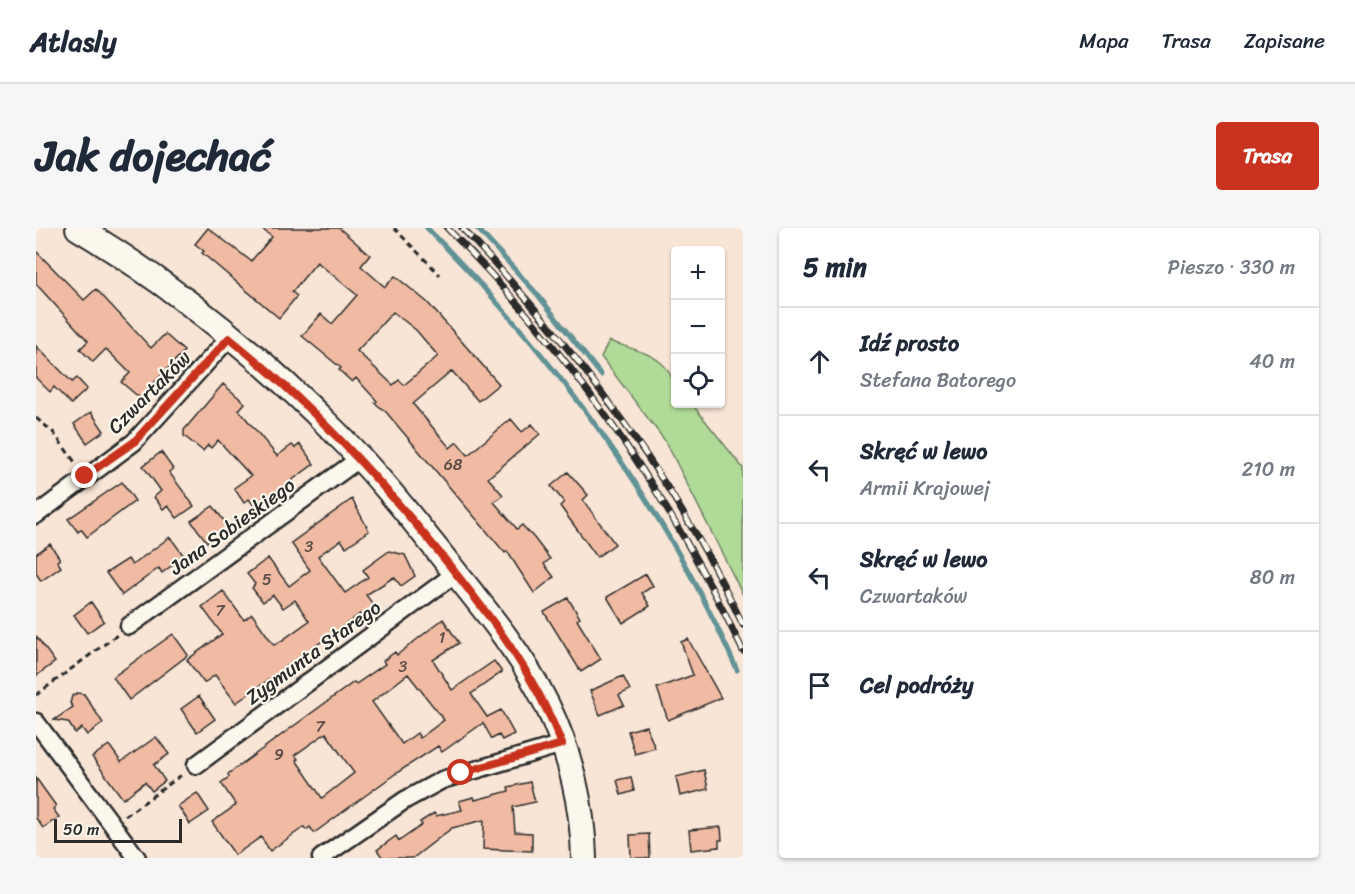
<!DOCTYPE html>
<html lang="pl">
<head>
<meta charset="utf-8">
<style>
	body { margin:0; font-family:Sriracha,sans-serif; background:#f6f6f7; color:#1f2937 }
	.controls { position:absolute; right:18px; top:18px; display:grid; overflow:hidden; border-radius:6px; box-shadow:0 2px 4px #0004 }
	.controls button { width:54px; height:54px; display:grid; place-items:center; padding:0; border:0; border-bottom:2px solid #e0e1e3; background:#fff; color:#1f2937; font:30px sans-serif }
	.scale { position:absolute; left:18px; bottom:15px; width:128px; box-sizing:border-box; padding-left:6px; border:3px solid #2b2b2b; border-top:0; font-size:16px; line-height:21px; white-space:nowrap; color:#2b2b2b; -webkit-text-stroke:4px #fbf7ec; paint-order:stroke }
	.stop { position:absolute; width:18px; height:18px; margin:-14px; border:4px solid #c8321e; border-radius:50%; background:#fff }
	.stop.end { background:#c8321e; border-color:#fff; box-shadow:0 2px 6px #0008 }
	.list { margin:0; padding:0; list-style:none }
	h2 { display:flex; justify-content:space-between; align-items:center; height:78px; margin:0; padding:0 24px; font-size:26px }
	h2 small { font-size:20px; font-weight:400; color:#747a83 }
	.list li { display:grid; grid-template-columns:39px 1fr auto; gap:18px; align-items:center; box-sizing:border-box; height:108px; padding:0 24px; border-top:2px solid #e0e1e3 }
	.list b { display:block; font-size:22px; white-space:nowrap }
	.list p { margin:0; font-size:20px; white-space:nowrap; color:#747a83 }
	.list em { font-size:20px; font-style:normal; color:#747a83 }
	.icon { flex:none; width:33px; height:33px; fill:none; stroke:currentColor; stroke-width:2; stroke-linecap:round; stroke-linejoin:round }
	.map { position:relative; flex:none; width:707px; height:630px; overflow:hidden; border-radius:6px }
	header { display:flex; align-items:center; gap:36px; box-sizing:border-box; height:84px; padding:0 30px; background:#fff; border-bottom:2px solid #e0e1e3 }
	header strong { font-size:28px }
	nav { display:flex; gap:33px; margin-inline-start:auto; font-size:21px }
	.intro { display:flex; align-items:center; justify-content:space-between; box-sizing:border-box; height:144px; padding:0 36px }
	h1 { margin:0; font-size:42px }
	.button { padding:15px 27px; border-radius:6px; background:#c8321e; color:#fff; font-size:21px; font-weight:700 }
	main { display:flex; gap:36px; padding:0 36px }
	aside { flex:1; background:#fff; border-radius:6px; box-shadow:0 2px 4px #0004 }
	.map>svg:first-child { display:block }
	.green { fill:#b0da98; stroke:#6e8262; stroke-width:1.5 }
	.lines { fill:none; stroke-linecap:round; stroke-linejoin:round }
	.stream { stroke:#619296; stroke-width:5 }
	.building { fill:#f0bba2; stroke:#2b2b2b; stroke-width:1.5; fill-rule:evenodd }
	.street-casing { stroke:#2b2b2b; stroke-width:21 }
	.secondary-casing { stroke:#2b2b2b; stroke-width:28 }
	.path { stroke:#2b2b2b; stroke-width:3; stroke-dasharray:6 4.5; stroke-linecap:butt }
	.street { stroke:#fbf7ec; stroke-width:16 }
	.secondary { stroke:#fbf7ec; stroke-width:24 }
	.rail-casing { stroke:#2b2b2b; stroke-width:7 }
	.rail { stroke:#fbf7ec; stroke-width:4.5; stroke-dasharray:14; stroke-linecap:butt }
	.route { stroke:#c8321e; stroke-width:8 }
	.labels { text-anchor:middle; stroke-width:4.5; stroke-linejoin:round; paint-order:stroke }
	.number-label { font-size:16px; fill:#5c4f49 }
	.street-label { font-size:20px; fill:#2b2b2b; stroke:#fbf7ec }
</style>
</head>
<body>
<header>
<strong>Atlasly</strong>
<nav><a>Mapa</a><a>Trasa</a><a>Zapisane</a></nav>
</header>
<div class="intro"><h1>Jak dojechać</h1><a class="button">Trasa</a></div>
<main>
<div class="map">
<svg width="707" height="630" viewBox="0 0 707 630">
	<rect width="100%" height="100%" fill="#f8e5d6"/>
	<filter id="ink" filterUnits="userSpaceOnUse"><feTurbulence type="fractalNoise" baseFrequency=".0167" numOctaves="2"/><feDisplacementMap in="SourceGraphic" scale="12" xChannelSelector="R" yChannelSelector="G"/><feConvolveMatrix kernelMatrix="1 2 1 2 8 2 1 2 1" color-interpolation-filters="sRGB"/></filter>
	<g filter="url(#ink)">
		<path class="green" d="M573,113C611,126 640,128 640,176H656L707,240V367L630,214L565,129Z"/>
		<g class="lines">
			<path class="stream" d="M391,0C519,129 628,275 701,442
				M441,0L501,66L565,147"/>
		</g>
		<path class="building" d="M172,0L215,33L236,9L225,0H303L334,27L325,38L349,59L359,48L391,74L463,156L442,173L416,143L377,176L414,220L421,214L432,227L475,191L486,204L496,196L504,206L452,250L467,267L458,274L481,301L486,297L498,310L514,331L508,336L518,349L498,365L471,323L469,325L350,184L339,175L341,173L320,150L316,154L303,142L305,140L266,108L285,86L296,96L321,67L281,34L256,64L261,68L243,90L166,25L168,23L159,16ZM357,84L380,102L402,128L368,157L363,152L357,157L321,123Z
			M0,23L48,72L60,61L115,120L129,106L148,123L104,170L85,154L94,145L70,121L57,134L44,121L52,113L0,56Z
			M0,118L36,154L41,150L51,161L35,176L18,159L14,164L0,150Z
			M187,156L209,175L203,182L241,228L256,217L259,220L264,216L278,236L219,279L213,271L208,275L198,260L215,248L182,212L175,220L172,217L167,223L148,208V202Z
			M55,184L68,203L51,215L38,196Z
			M125,224L137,241L133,244L158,278L141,290L132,278L127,281L118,269L125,263L107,238Z
			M532,244L552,267L547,272L579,316L561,329L524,278L528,274L515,258Z
			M86,254L99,273L51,309L45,301L42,304L32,291Z
			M316,271L333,303L310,319L305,312L282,328L309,365L332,349L327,342L353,323L369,327L379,348L365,358L358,349L330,367L342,383L329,393L324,386L200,475L179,447L168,455L151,432L186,406L166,379L187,363L208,392L216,386L238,417L245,413L273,393L259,372L247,380L237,367L227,374L216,360L219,356L211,346L232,330L253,358L274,342L255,315Z
			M177,278L192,298L171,314L155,293Z
			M134,309L148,328L126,345L123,340L86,367L70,345L92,331L96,337Z
			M14,316L24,331L21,333L25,339L5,353L0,345V326Z
			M610,346L617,358L606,365L614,378L587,395L571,369Z
			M532,370L544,390L541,392L565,431L545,444L508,384Z
			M55,374L68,393L51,405L38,387Z
			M407,391L423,415L397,432L416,462L458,433L466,444L435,466L451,489L465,482L478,506L466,512L463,507L456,511L447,495L406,524L402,518L359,546L278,605L274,599L270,602L268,599L234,623L225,609L199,627L176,594L200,577L185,555L193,549L192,546L318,454L320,456L349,436L347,433L359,424L361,427ZM372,446L408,492L384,510L381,505L366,516L336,474ZM290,505L318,545L286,570L260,532L262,531L259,527Z
			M137,406L152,427L93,472L77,449Z
			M0,408L19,434L0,448Z
			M652,411L685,470L632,492L621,460L657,447L645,414Z
			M587,448L594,462L583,467L588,477L564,487L554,463Z
			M41,465L48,466L67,495L51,507L46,500L39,505L32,494L18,492L37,479L34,475L36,468Z
			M163,468L179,491L161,504L145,481Z
			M610,498L619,520L599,526L592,503Z
			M120,509L133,526L118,537L129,553L116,563L109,554L87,571L56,529L73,517L85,534Z
			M668,542L672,561L644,568L640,549Z
			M595,549L598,563L585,567L581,552Z
			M0,550L20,578L17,581L23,589L7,600L0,590Z
			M494,554L499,574L477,579L479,604L496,605V623L447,621L448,592L416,600L377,630H347L341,622L360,608L363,613L386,597L384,594L398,585L400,588L426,582L423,573L438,569L439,572L473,563L472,559Z
			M161,565L173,583L154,596L142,578Z
			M685,599L686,612H683V619L655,622L653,602Z
			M613,606L614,630H595L594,607Z"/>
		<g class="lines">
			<g class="street-casing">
				<path id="street" d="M0,287L98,214L193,110
					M93,398L323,231
					M0,494L101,630
					M160,537L420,345
					M285,630L369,572L406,552L526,516"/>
			</g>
			<g class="secondary-casing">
				<path id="secondary" d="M42,0C135,56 221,125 297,202C338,242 374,288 410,333C446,378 485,424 511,477C534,524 547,578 548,630"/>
			</g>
			<path class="path" d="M358,0L404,47
				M0,190L17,204L41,237
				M0,467L81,407
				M89,588L147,546"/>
			<use href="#street" class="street"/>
			<use href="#secondary" class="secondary"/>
			<g class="rail-casing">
				<path id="rail" d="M411,0C534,123 633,266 707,423
					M426,0C538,118 638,249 707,397"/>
			</g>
			<use href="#rail" class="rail"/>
		</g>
	</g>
	<g class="lines" filter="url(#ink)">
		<path class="route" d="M49,248L98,214L193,110C275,176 340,247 406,328C455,389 497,443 526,516L425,545"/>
	</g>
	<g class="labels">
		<g class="number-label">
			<text x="417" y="242">68</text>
			<text x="273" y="324">3</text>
			<text x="231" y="357">5</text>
			<text x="184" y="388">7</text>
			<text x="406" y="415">1</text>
			<text x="367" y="444">3</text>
			<text x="284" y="504">7</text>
			<text x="243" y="532">9</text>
		</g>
		<g class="street-label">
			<text transform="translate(113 164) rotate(-45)" y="7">Czwartaków</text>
			<text transform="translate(196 298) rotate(-36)" y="7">Jana Sobieskiego</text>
			<text transform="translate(277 424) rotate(-36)" y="7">Zygmunta Starego</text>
		</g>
	</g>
</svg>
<div class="controls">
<button>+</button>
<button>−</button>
<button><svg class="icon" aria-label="locate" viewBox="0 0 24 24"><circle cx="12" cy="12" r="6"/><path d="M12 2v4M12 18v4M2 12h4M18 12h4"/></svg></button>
</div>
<div class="scale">50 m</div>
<div class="stop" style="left:425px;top:545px"></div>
<div class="stop end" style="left:49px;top:248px"></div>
</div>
<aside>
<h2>5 min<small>Pieszo · 330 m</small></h2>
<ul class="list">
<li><svg class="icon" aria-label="ahead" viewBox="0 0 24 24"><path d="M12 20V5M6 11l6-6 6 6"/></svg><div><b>Idź prosto</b><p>Stefana Batorego</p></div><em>40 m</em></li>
<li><svg class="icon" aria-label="left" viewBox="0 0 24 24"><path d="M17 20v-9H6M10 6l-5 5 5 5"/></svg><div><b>Skręć w lewo</b><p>Armii Krajowej</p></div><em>210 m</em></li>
<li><svg class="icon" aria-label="left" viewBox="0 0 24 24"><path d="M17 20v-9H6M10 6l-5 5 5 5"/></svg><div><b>Skręć w lewo</b><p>Czwartaków</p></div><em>80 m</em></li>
<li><svg class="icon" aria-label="arrive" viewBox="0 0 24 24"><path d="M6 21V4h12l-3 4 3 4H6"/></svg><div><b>Cel podróży</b></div></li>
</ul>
</aside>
</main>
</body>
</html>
